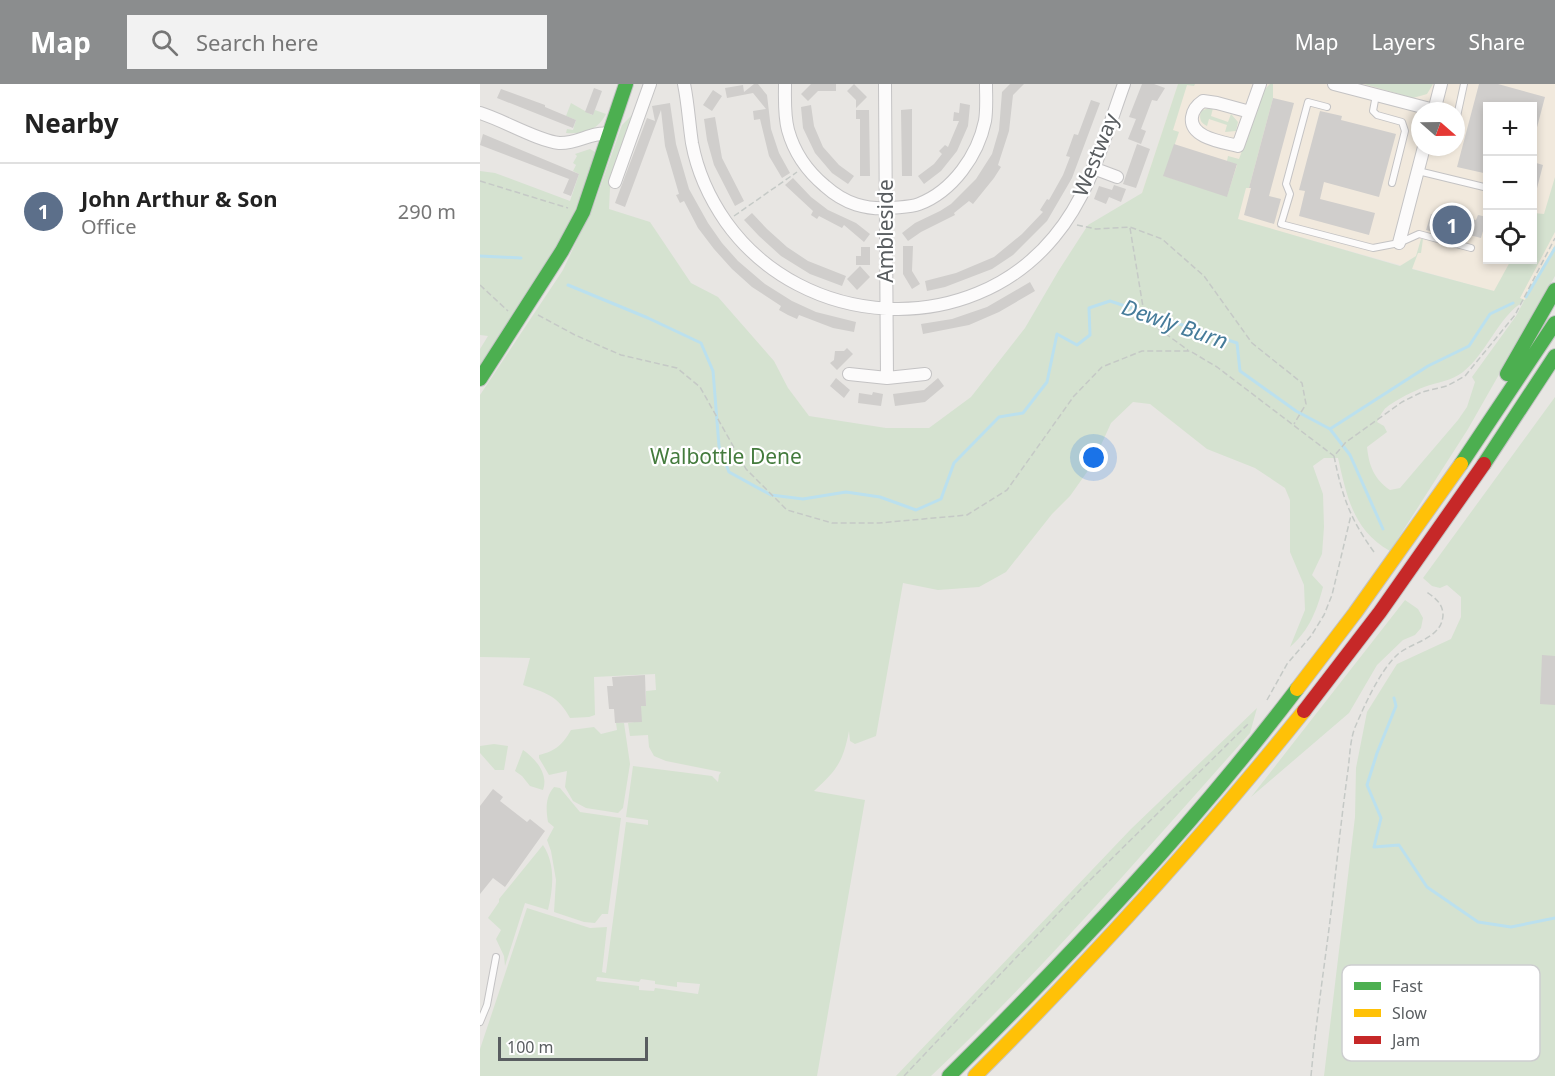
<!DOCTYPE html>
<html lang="en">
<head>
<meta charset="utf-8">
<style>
	body { margin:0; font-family:"Noto Sans",sans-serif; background:#f2f2f2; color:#222 }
	.controls { position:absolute; right:18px; top:18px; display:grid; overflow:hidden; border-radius:0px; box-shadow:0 3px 9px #0003 }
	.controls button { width:54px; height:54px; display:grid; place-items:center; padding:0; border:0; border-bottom:2px solid #e0e0e0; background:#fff; color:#222; font:30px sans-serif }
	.compass { position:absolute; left:931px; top:18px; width:54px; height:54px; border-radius:50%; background:#fff; box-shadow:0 3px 9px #0003; rotate:110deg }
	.scale { position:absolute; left:18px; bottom:15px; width:150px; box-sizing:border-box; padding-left:6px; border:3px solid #595d60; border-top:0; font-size:16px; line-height:21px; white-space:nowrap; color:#595d60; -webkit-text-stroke:4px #fff; paint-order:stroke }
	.you { position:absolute; left:614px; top:374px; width:21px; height:21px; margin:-15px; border:4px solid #fff; border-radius:50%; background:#1a73e8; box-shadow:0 0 0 9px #1a73e833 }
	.badge { display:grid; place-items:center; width:39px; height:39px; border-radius:50%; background:#8b8d8e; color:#fff; font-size:20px; font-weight:700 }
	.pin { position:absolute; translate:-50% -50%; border:3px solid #fff; box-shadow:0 2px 6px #0006 }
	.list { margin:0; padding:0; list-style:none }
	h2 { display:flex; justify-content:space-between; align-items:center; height:78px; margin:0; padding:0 24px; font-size:26px }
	h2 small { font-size:20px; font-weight:400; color:#767676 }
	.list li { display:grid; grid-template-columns:39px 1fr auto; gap:18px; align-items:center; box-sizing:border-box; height:96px; padding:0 24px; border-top:2px solid #e0e0e0 }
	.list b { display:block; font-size:22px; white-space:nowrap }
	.list p { margin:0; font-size:20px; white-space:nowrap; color:#767676 }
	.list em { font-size:20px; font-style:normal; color:#767676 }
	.icon { flex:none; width:33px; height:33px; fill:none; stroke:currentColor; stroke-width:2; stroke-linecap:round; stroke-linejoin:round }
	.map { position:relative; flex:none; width:1075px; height:992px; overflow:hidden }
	header { display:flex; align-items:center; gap:36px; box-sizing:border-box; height:84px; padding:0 30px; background:#8b8d8e; color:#fff }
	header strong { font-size:28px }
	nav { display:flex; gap:33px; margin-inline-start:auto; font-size:21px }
	.search { width:420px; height:54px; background:#f2f2f2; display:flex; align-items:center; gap:15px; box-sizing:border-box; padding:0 21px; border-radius:0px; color:#767676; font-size:22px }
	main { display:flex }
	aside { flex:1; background:#fff }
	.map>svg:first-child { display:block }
	.commercial { fill:#f1e9dd; fill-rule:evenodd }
	.green { fill:#d5e2d0; fill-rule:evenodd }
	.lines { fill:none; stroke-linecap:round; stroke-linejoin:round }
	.stream { stroke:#bbe0ee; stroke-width:3 }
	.building { fill:#d0cecc }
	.lane-casing { stroke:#c4c3c4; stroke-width:8 }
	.street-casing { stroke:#c4c3c4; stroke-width:14 }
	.fast-casing { stroke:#c3c3c4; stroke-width:16 }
	.slow-casing { stroke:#c3c3c4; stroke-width:16 }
	.jam-casing { stroke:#c3c3c4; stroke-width:16 }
	.path { stroke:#c5c9c6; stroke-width:1.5; stroke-dasharray:6 3; stroke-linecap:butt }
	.lane { stroke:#fcfbfb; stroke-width:6 }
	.street { stroke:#fcfbfb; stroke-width:12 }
	.fast { stroke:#4caf50; stroke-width:14 }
	.slow { stroke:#ffc107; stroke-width:14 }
	.jam { stroke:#c62828; stroke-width:14 }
	.labels { text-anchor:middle; stroke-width:4.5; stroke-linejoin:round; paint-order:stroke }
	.street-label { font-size:21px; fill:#595d60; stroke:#fff }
	.park-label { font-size:21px; fill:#447b3d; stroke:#fff }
	.water-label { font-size:22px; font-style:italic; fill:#467c9a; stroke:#fff }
	.key { fill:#fff; stroke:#cdcecf; stroke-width:1.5 }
	.key-label { font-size:16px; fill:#595d60 }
</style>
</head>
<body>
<header>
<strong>Map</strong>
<div class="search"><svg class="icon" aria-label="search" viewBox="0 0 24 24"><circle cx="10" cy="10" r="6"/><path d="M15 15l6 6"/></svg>Search here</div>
<nav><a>Map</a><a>Layers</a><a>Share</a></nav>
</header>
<main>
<aside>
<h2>Nearby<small></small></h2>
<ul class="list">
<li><span class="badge" style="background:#5c6f8a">1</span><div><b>John Arthur &amp; Son</b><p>Office</p></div><em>290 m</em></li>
</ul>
</aside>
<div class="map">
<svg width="1075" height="992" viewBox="0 0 1075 992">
	<rect width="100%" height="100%" fill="#e8e6e3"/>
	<path class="commercial" d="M698,0H1075V161L1045,216L662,109ZM1008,22H1052V176H1008ZM940,27H976V63H940Z"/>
	<path class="green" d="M698,0H715L714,2L707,1L693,46L699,48L684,92L747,112L757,81L747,77L748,72L759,75L785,5L790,0H793V14L769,104H766L758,135L920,182L936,172L941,155H943L941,169H938L932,185L1014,207L1031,176H1052L1053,133L1054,129L1064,130L1075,93V148L1040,214L1045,216L1075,161V192L988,345L910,467C873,446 867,413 858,374H844L833,382L843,410L844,443L842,470L832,491L843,503C837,526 829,547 810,563L825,526L824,501L810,468V416L805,404L775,384L727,365L670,320L653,318L631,339L612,381L590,412L572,430L526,488L499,503L458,506L423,499L396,652L375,660L370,657L369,647C363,678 357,686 334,707L385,716L337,992H0V965L47,824L110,844L127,843L122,888L126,889L146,738L168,741V736L146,733L153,682L232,692L238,698L239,691L241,688L186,677L174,672L169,663L168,651L150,652L148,639L161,637V622H166V607L176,606L175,590L114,593L115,631L109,633L90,634C78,612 67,609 43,601L50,574L0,573V311L83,186L115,118L142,41L157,26L130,104L129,125L170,138L211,199L238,213L294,277L308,304L329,332L406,344H449L491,313L545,244L579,186L608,141L662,109ZM1044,217L1036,232L992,293L995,298L987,323L978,336L920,404L910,406C894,395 889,382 887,363L907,348L904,342L897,338C899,335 901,329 904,326C909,319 936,306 944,303C958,298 971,297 983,288C1008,268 1017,234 1044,217ZM117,893L159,898L161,895L175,897V900L197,903V898L220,900L218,910L175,904L174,907L159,906V902L116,897Z
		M884,0H953L947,10L933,14Z
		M91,19L112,31L115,26L126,30C117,47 104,50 86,49L87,45L93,46L96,36L86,32Z
		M731,23L733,24L731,32L748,38L751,30L758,38L756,47L745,48L747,41L729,35L727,42C720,39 719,34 721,27Z
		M110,65L115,68L102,110L84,152L0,288V265L8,252L0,251V87L15,89L90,117L99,90L93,87L96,81L93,79L97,72L95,70Z
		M1075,313V992H844L875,733L876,684L887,628L917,580L971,555L981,533V513L967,501L960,504L952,502L943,494Z
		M925,516L938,525L943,534L941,544L935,551L923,556L897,581L869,629L771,713Z
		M777,624L770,649C666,766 564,885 451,992H416L651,745Z
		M136,639H144L150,680L143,724L138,729L106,724L93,717L85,703L87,687L69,691L59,674V671C76,667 83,660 91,646L114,643L121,650L137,646Z
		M14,660L28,662L24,686H15L0,669V662Z
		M43,666C55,674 69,690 63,706L50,702L42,692L35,687Z
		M74,703L80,704L100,728L141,734L128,830H122L115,839L104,838L74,828L76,796L71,767L67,756L74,743L68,738C66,726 65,713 74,703Z
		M63,761C76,781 73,804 68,826L45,819L25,882L24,872L16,855L21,846L8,834L19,818V815Z"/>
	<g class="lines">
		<path class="stream" d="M0,172L41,174
			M88,201L168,234L221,259L233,287L239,362L249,388L291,411L323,415L366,408L400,413L436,426L461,415L474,379L519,333L543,329L567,298L577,250L597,261L610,251L609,224L630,217L757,259L760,287L816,327L850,345L870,371L903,445
			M1046,213L1075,164
			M850,345L948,282L989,262L1010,230L1033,219
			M914,614L916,622L897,669L887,701L901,734L894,763L919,761L947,803L998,838L1031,843L1075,834"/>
	</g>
	<path class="building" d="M274,0H278L287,11L291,45L299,69L310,89L302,94L289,72L280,35L274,36L273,27L286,25L273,9L247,14L245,4L263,1L264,8Z
		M331,0H356V7H338L328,17L321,10Z
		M374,0L387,13L376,24V16L367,7Z
		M530,0H544L533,11L529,47L518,81L521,83L514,94L493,120L489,117L474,129L475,131L441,148L428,157L422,149L435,139L460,127L471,120L496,95L512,70L519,46L522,8Z
		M662,0H674L685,4L677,17L672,16L661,45L666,47L661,60L648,55L656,35L649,33Z
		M999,0H1018L1065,13L1055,51H1053V22H1008V90L977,83Z
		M114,4L122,7L113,31L105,28Z
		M21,5L65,21V23L96,36L93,44L17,14Z
		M233,6L242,12L232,27L223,21Z
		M793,14L814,19L789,112L801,115L794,140L764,131L771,104H769Z
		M611,16L620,19L592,94L567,137L533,171L512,185L465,203L447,207L445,197L476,189L514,173L542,150L563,128L560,126L567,115L569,116L583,91L590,73L586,72L589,64L594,50L598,51Z
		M190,19L196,60L209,105L228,139L242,159L258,177L285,200L312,217L336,228L376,238L374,248L353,244L319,231L317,235L308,231L299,226L301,222L272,203L252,185L234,165L218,144L204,117L200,119L196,111L199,110L185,62L181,26L145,123L135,119L167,34L175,37L172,22Z
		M480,19L490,21L488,42L477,67L461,87L444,100L438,92L454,80L462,70L459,67L465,61L468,63L479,37H473L474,28L479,29Z
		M331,21L334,42L343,63L359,81L374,92L368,100L352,89L335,69L323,44L321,23Z
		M432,25V92H422L421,26Z
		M376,26H389L390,92H380V35H376Z
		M840,27L862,32L861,36L916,50L899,113L844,98L840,115L895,129L889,151L819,132L825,107L819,106Z
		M235,33L242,74L264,117L255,122L234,81L227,56L224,35Z
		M3,50L99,90L91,112L83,109L89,95L0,61Z
		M657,60L670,65L656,104L643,100Z
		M694,60L757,80L747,113L683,92Z
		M1053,78L1063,81L1055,112H1053Z
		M313,94L331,113L348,126L376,139L390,150L384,158L364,141L362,144L339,132L337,135L331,131L333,127L305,101Z
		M634,101L646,105L641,118L629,113L626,120L614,115L619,102L632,106Z
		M960,127L996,136L998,131L1007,133L1001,154L982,149L980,155L946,146L951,130L958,132Z
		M272,129L287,145L307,163L328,177L366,192L362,202L330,190L301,172L279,152L264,136Z
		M423,162H433L432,187L440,200L432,205L423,190Z
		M381,163H390V181H376V172H381Z
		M380,182L390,193L377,206L367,195Z
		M550,198L555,207L519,228L489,241L443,250L441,240L472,235L507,223Z
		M367,264L373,270L357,286L350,279L354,276L355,267H364Z
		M356,294L370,306L364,314L350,302Z
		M458,294L464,302L445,318L415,322L413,310L444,306Z
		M393,308L403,310L401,322L378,319L379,309L392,311Z
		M1062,571L1075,572V621L1060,620Z
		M165,591L166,622H161L162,638L135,639L134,625H129L127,602H133L132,593Z
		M13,705L23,713L20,717L47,738L50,735L65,747L25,803L13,794L0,810V722Z"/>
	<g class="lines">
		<g class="lane-casing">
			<path id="lane" d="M896,11L893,27L897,31L922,38L925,47L912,99
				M847,23L828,18L806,100L810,110L801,140L893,164L919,159L939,150L991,164
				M976,37L984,0
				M938,87L1008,104
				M0,938L7,921L16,873"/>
		</g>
		<g class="street-casing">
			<path id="street" d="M204,0C208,19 209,39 212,59C217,86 230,115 246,138C323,246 489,256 574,153C611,109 625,52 644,0
				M305,0C305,15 304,31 308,46C314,68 327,87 345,102C365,120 386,126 412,124C421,123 431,123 439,120C473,107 498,71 505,37C507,25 506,12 506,0
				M405,0L407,294
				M854,0L954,26
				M954,27L961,0
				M770,28L737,19L723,17C717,21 713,26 712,33C709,54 743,58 758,62L780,0
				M0,29C23,36 58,57 79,59C98,60 112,47 129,50
				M613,84L637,93
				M135,98L170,0
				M919,159L944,63
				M369,290L407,294L445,290"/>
		</g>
		<g class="fast-casing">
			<path id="fast" d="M1027,290L1075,206
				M0,295L82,167L103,128L146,0
				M981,380L1075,239
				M1004,380L1075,272
				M469,992C592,870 712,743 817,605"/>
		</g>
		<g class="slow-casing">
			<path id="slow" d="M817,605L875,529L981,380
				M495,992C611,876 721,755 824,627"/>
		</g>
		<g class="jam-casing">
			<path id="jam" d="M824,627L900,528L1004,380"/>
		</g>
		<path class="path" d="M0,97L88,124
			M254,132L317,88
			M597,141L616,145L650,143L682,155L724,192L772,259L822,299L826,320L814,340
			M650,144L665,235L708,266
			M0,201L28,227
			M58,231L95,251L141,271L197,284L220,303L266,385L307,426L352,439H399L487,431L527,406L594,312L622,283L662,267H710L737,283L854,372
			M894,468C870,435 862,412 854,372L866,358L922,318L942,308L967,302L985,292L1035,231L1075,154
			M787,616L807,580L831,552L844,531L852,511L871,431
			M424,992L601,805L769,639
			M831,992C837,926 848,860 855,794C859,758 863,722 868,686C870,671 870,654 876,641C885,620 900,587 917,571C931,558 962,555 963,531C963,519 954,513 945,507"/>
		<use href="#lane" class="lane"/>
		<use href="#street" class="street"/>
		<use href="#fast" class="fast"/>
		<use href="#slow" class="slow"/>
		<use href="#jam" class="jam"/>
	</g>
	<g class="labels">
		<g class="street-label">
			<text transform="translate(616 71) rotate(-68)" y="7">Westway</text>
			<text transform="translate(406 147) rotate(-90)" y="7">Ambleside</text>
		</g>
		<g class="park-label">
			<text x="246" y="380">Walbottle Dene</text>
		</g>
		<g class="water-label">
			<text transform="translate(695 240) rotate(19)" y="8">Dewly Burn</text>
		</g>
	</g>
	<rect x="862" y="881" width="198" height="96" rx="9" class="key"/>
	<rect x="874" y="898" width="27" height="8" fill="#4caf50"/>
	<rect x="874" y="925" width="27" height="8" fill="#ffc107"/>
	<rect x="874" y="952" width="27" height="8" fill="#c62828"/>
	<g class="key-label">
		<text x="912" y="908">Fast</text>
		<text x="912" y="935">Slow</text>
		<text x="912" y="962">Jam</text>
	</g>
</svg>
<div class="controls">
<button>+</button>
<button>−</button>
<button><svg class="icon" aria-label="locate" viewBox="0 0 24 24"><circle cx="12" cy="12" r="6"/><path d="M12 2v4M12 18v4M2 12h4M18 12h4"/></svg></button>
</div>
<svg class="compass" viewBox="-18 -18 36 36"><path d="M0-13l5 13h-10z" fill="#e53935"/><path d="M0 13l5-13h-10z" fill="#767676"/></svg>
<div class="scale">100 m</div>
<div class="you"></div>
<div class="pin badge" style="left:972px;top:141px;background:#5c6f8a">1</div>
</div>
</main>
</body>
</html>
